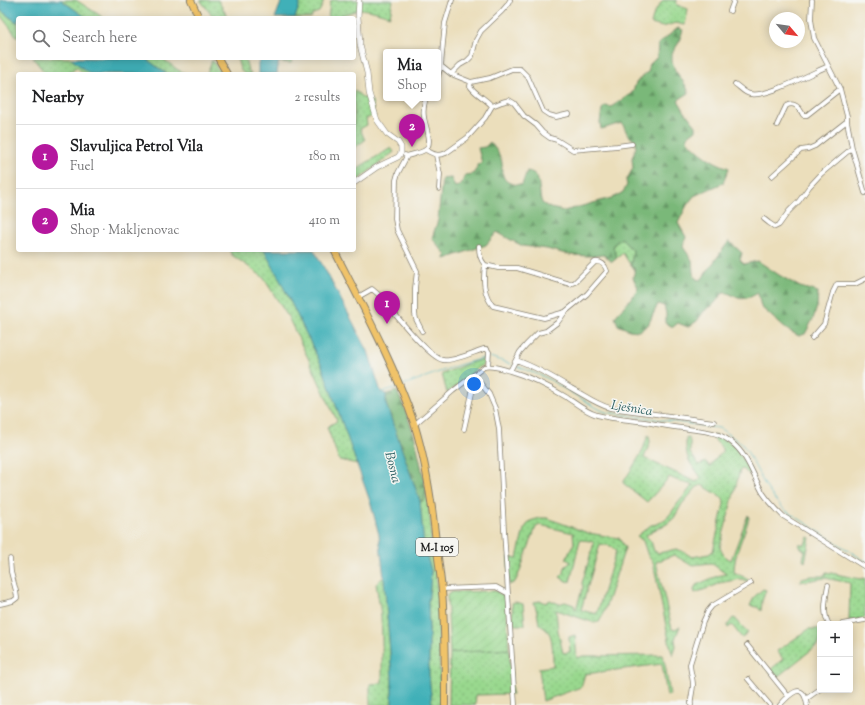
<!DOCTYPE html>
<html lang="en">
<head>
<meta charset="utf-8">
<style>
	body { margin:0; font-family:"Sorts Mill Goudy",serif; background:#f6f6f6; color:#202124 }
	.controls { position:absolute; right:12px; bottom:12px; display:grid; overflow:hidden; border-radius:4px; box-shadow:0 2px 10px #0003 }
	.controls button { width:36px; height:36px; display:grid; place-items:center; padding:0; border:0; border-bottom:1px solid #e0e0e0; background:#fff; color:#202124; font:20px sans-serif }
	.compass { position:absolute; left:769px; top:12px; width:36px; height:36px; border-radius:50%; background:#fff; box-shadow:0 2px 10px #0003; rotate:119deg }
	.you { position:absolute; left:474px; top:384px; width:14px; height:14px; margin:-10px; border:3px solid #fff; border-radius:50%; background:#1a73e8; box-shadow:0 0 0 6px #1a73e833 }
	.badge { display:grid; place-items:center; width:26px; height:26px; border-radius:50%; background:#b5179e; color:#fff; font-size:13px; font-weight:700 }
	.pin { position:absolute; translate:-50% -33px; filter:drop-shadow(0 1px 2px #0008) }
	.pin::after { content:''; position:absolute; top:21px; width:14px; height:12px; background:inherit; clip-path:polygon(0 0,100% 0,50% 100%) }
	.popup { position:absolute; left:383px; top:49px; width:58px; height:52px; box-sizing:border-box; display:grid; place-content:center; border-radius:4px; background:#fff; filter:drop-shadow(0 1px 3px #0005); font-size:13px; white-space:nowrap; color:#757577 }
	.popup b { font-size:15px; color:#202124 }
	.popup::after { content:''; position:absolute; left:50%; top:100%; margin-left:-8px; border:8px solid transparent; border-top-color:#fff }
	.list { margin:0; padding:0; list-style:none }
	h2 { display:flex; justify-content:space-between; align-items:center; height:52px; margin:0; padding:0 16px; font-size:17px }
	h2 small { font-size:13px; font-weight:400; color:#757577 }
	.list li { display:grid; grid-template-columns:26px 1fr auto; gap:12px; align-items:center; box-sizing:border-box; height:64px; padding:0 16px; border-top:1px solid #e0e0e0 }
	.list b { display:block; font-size:15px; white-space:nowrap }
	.list p { margin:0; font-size:13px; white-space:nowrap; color:#757577 }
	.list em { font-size:13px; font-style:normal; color:#757577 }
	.icon { flex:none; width:22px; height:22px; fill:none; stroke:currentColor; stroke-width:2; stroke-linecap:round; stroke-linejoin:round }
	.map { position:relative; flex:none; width:865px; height:705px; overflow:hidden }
	.search { position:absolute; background:#fff; box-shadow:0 2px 10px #0003; left:16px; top:16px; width:340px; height:44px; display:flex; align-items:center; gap:10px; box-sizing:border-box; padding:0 14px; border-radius:4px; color:#757577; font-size:15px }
	.panel { position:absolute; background:#fff; box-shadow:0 2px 10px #0003; left:16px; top:72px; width:340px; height:180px; border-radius:4px }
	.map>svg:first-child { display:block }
	.grass { fill:url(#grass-dots); stroke:#5a7a55; fill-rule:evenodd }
	.forest { fill:url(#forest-firs); stroke:#4b6a4a }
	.garden { fill:url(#garden-furrows); stroke:#5a7a55 }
	.water { fill:#3fb0b8; stroke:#2e666a }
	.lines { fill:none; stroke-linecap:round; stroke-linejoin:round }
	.stream { stroke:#3fb0b8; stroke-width:1 }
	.minor-casing { stroke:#847d6c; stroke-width:5.5 }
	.tertiary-casing { stroke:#847d6c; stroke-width:6 }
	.primary-casing { stroke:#847d6c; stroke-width:8 }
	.minor { stroke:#fff; stroke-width:4 }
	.tertiary { stroke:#fff; stroke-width:5 }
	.primary { stroke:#f0c369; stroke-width:6 }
	.labels { text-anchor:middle; stroke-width:3; stroke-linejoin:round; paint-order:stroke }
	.shield { fill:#f6f6f2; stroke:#5d5d5c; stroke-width:1 }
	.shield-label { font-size:11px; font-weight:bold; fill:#1c1c1c }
	.water-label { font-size:13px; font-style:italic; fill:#2c5f62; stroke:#f6f6f2 }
</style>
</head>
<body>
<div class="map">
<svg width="865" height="705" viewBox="0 0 865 705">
	<defs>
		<pattern id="grass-dots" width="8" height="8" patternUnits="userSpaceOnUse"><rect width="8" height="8" fill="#99d88e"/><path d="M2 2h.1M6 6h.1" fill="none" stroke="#83b97a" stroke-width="1.8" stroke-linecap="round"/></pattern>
		<pattern id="forest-firs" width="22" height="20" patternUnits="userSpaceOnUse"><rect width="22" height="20" fill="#7ab879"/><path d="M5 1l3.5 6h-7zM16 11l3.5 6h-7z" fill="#639562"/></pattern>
		<pattern id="garden-furrows" width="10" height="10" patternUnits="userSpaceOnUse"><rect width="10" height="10" fill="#99d88e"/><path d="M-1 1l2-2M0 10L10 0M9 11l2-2" fill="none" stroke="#83b97a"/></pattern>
	</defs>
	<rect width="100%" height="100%" fill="#f6f6f2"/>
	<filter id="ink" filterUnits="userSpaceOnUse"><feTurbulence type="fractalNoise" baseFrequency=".025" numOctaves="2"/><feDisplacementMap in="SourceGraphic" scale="8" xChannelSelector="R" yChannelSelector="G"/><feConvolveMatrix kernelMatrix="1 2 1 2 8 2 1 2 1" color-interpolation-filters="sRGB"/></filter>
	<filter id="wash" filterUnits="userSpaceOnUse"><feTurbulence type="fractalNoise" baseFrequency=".012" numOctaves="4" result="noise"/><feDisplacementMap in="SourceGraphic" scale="16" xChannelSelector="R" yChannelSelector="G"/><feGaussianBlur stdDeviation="0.9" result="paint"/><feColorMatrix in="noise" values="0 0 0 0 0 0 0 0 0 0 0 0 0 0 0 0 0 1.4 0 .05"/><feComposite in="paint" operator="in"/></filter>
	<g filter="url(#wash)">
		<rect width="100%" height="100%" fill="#ebdebb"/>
		<path class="grass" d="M61,0H76L104,18H87Z
			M200,0H218L228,18H214Z
			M301,0H323V4L319,12L313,14L311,18H295Z
			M332,0H393L390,16L373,11L361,9L342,15V18H328L330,3Z
			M663,0H676L677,5L688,9L685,25L675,23L663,27L651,24L654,13Z
			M0,10L18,23V38L0,15Z
			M33,58H70L90,74H85L76,67L68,74H46Z
			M145,58H162L178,70L187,74H167Z
			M237,58H245L248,70L251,74H244L240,69Z
			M279,58H293L291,63L279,62Z
			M212,60L221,74H207Z
			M354,90L362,97L372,101L374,115L366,119L367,125L360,129L365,140L354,148Z
			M391,148L394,152L354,183V174L361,166Z
			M622,238L627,245L633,250L631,266L623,253L617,258L613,247L615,243Z
			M229,250H264L277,274L322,366L357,464L339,460L327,427L337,421L309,360L288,317L263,277L232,255Z
			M486,359L485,363L483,365L478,368L472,374L447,393L442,374L470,363Z
			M648,435L649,436L650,442L644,458L696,482L701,478C698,472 694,469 691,464C686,456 686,448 686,438H689L690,442V453L699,465L706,462L710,467L714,460L722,453C723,446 719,446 715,440C714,439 714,436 713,435L727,441L735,447L750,470V475L743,469L740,470L720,547C722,554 725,557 731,560L748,515L749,518C744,536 734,553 734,572L750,580L747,581L741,579L719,583L714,586L695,593L694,590L696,585L717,576L726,574L711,563L693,565L689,564L674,555L656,562L672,629L674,630L680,626L675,639L676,646L673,655L671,650L653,562L648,556L643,541L637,536L651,525L657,524L665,520L671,513L678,503L693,485L681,482L669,477L661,487L647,502L623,483L642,452ZM702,485L723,498L724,504L713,551L709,554L692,557L682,551L676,549L659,553L654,551L651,541L646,536L652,531L667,524L674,518L682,504L697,487Z
			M426,488L431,527V548L436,563L441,705H432L429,675V628L428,602L430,587L431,570L424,547L420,501L424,500Z
			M540,518H547L588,533L619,538L625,548L603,615L599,622H592L556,610L558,631L563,653L570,652L569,637L575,635L577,658L583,656L662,655L665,664L670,695L667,696L662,664L585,674L581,687L543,701L539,668L553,666C553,659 553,638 549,633C547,629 542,627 539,624L537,612L534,602L540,601L546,603L550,600L559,604L565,602L574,605L575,609H576L583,587L582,583L594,543L591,541L580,540L570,582L566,581L560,577L564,573L565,567L571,562L566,559L574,543L573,533L540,525L536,527L518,576L515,582L509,585L508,557L517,558L524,529L530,521ZM600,544L611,546L616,551L598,610L596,614L581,610Z
			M808,537L810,538L805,562L803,559L805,551L799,546V544H805Z
			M826,572L860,579L865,578V618L849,621L850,583L825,578L800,582L801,578L812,576H825Z
			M382,578H384L392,676V705H370V684L382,683C382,658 383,633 380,608C379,600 377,592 376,584Z
			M763,589L766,590L762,601L761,611L757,607L750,606L754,597Z
			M515,602L523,604L525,625H513L512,603Z
			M733,618L736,619L738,623L748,633L742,638L732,625L728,628L727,626Z
			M809,629H820V643L776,678L769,671L783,659L777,651Z
			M509,649L512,694L476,695L475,705H449L450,653Z"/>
		<path class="forest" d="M678,28L683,30L678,44L672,53V61L675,70L686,86L689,93L678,100L685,112L696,126V130L687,137V140C701,154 710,161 729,168L723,183L694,196L687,205L678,223L686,237L683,247L692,260L693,273L696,279L701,280L729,241L742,253L740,260L744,264L758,261L779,275L800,287L818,292L817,307L813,319L805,334L799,336L786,329L761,307L758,293C751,297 743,301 736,297C729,294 731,293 723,293L713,305L704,311L697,321L688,327L678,323L673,327L666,323V313L664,306L658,304L648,325L639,331L629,330L618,325L615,317L636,292L638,287L633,278L635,269L631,266L633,250L627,245L622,238L615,243L613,247L617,258L612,262L604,255L590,256L570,255L547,249L523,246L511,240L497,232L486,245L445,259L446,255L432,238L438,220L442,179L451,178L455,187L461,185L465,175L473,174L477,168V165L482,163L478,148L485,147L490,142C495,148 502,157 502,164C503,169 501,166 502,170C503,184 512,184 522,185L527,171C540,173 538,183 540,193C540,196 541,200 542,203L550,208L564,211L615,197L623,192L627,185L626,181L633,168L632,158L636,147V142L628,135L622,123C616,124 607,128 601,129L600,123L602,109L605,106L611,107L632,93L636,83L642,76L649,71L648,66L657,57L658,44Z
			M397,391L404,407L414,434L426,488L424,500L420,501L386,404V394Z"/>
		<path class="garden" d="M496,591L504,596L506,599L509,649L450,653L447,595L452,592Z"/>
		<path class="water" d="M0,0H61L87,18H18V23L0,10Z
			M282,0H301L295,18H275Z
			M70,58H145L167,74H90Z
			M260,58H279L277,74H258V64Z
			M264,250H314L327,273L368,351L381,392L386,394V404L420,501L424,547L431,570L430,587L428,602L429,628V675L432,705H392V676L384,578L379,535L371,504L322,366L277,274Z"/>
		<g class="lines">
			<path class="stream" d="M490,357L511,364
				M514,365L547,378L597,408L605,412L712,427L719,428L725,432L742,444L748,453L766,487L776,501L785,510L865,561
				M403,385L459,365L487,357
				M382,392L398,387"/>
		</g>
	</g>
	<g filter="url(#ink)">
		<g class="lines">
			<g class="minor-casing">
				<path id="minor" d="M812,0L811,19L814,38L840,89L847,116V121L852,148L865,193
					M730,11L734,0
					M441,66L451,74L471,82L470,86C475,94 485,98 492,106
					M451,74L460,65L467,61L472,56L476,40L481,31L502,11L508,4L510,0
					M438,76L441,66L443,43L445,23L452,0
					M471,82L490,78L512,69H520L528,77L543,111L549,115L556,117L569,114
					M735,84C740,87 744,93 750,94C766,98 812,73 828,66
					M777,125L786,106C794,101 800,108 803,115H807L840,89
					M426,150C433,154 438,157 446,153L467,138L485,118L492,106L502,102L509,100L514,103L524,116L536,125L543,133L550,138L557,140L573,150L617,146L632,144
					M405,155L407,156C413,154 420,153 425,150C434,144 425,126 424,117C423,111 424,104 426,98
					M436,155L440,174L439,189
					M407,156L398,173L396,180L395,219L397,230L417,271L415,288V314L416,319L422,331
					M772,176L801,150L808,149L815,146L847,121
					M764,219L769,223L775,227L779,225L789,211L799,201L809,187L821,174L852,148
					M485,265C483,280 483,294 493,306L544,318L565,312
					M358,297L372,289L379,295C390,308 429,358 443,360C453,362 474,352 484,349H487L489,352L488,366
					M812,338L824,324L833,292L837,284H855L865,279
					M516,360C536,367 553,377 571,388C584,395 596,404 610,408L685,418L714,422
					M510,371C531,377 548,386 566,397C575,403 586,412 597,415C613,419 629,420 645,422C658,424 669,427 682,428C699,431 716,430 731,442C748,455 753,476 763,493C769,502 776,509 783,516L865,567
					M474,375L489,394L495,408L499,429L504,530L515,705
					M414,425L453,391L484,367C493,365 502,369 510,371L520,352L526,345L538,333L546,331L558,322L565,312L587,294L607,271C605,265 602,261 595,262L575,282L570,284L517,268H498L485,265C480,259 479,254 479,246
					M464,429L472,393V384L469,379
					M828,585C826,596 822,614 829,624
					M442,589L496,587L507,593
					M0,604L13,601L17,598L16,591L11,572L10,559
					M842,624L865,620
					M747,645L788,696
					M748,679L770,705
					M806,699L820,689
					M691,705C690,698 693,692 693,685C693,678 690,671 690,664L703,622L708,611L712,606L722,600L751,583
					M780,705C790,694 803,680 807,705"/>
			</g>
			<g class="tertiary-casing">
				<path id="tertiary" d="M354,183L377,167L398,157L401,153V147L398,142L387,134L377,120L369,93L367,73L360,45L358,17L359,0"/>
			</g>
			<g class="primary-casing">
				<path id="primary" d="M191,0L199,18
					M218,58L227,74
					M334,250C363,307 393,362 414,423C425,458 431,496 435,533C437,552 440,571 442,590C445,628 445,667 445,705"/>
			</g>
			<use href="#minor" class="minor"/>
			<use href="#tertiary" class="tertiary"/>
			<use href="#primary" class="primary"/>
		</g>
	</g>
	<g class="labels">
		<rect class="shield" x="416" y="538" width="42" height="18" rx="3"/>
		<g class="shield-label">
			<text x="437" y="551">M-I 105</text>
		</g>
		<g class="water-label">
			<text transform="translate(632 407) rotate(9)" y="5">Lješnica</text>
			<text transform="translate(394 467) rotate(76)" y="5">Bosna</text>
		</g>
	</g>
</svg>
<div class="controls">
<button>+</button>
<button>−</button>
</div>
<svg class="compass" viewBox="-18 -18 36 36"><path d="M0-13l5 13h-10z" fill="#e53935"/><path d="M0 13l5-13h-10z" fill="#757577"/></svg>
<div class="you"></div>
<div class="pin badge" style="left:387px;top:324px">1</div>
<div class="pin badge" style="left:412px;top:147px">2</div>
<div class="popup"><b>Mia</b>Shop</div>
<div class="search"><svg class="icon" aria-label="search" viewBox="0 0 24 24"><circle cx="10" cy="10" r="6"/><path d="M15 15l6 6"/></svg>Search here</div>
<section class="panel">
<h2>Nearby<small>2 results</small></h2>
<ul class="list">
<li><span class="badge">1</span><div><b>Slavuljica Petrol Vila</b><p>Fuel</p></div><em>180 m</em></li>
<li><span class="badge">2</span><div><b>Mia</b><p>Shop · Makljenovac</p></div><em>410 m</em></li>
</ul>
</section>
</div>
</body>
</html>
